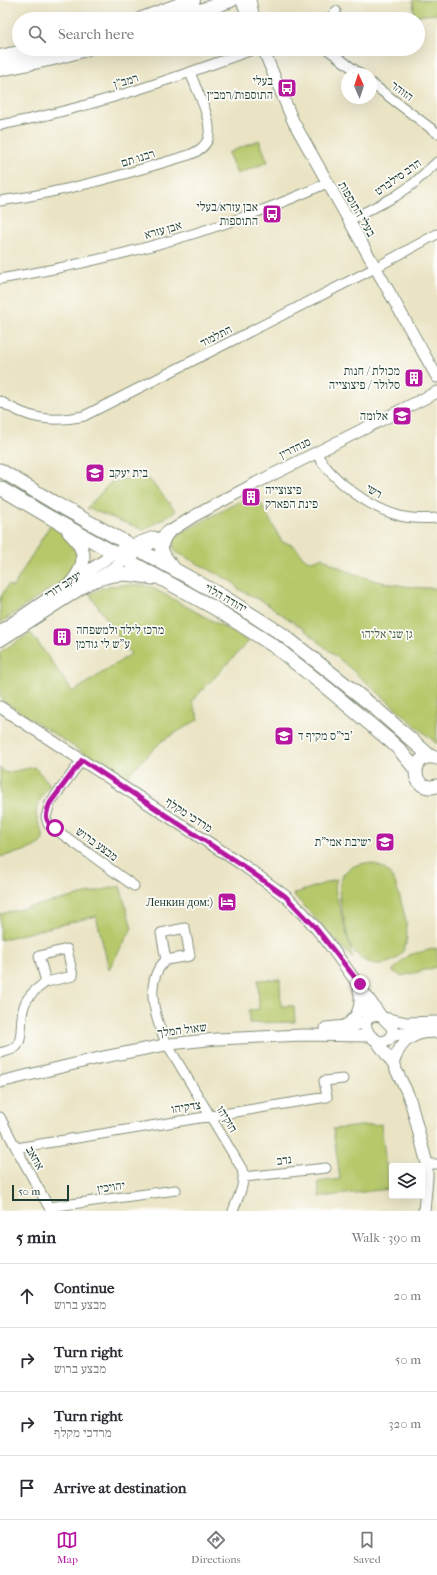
<!DOCTYPE html>
<html lang="en">
<head>
<meta charset="utf-8">
<style>
	body { margin:0; font-family:"IM FELL French Canon","Frank Ruhl Libre",serif; background:#f7f7f7; color:#2b2b33 }
	.controls { position:absolute; right:12px; bottom:12px; display:grid; overflow:hidden; border-radius:4px; box-shadow:0 4px 16px #0002 }
	.controls button { width:36px; height:36px; display:grid; place-items:center; padding:0; border:0; border-bottom:1px solid #e1e1e2; background:#fff; color:#2b2b33; font:20px sans-serif }
	.compass { position:absolute; left:341px; top:68px; width:36px; height:36px; border-radius:50%; background:#fff; box-shadow:0 4px 16px #0002; rotate:357deg }
	.scale { position:absolute; left:12px; bottom:10px; width:57px; box-sizing:border-box; padding-left:4px; border:2px solid #1f3d34; border-top:0; font-size:11px; line-height:14px; white-space:nowrap; color:#1f3d34; -webkit-text-stroke:3px #fdfcf7; paint-order:stroke }
	.stop { position:absolute; width:12px; height:12px; margin:-9px; border:3px solid #b5179e; border-radius:50%; background:#fff }
	.stop.end { background:#b5179e; border-color:#fff; box-shadow:0 1px 4px #0008 }
	.list { margin:0; padding:0; list-style:none }
	h2 { display:flex; justify-content:space-between; align-items:center; height:52px; margin:0; padding:0 16px; font-size:17px }
	h2 small { font-size:13px; font-weight:400; color:#7c7c81 }
	.list li { display:grid; grid-template-columns:26px 1fr auto; gap:12px; align-items:center; box-sizing:border-box; height:64px; padding:0 16px; border-top:1px solid #e1e1e2 }
	.list b { display:block; font-size:15px; white-space:nowrap }
	.list p { margin:0; font-size:13px; white-space:nowrap; color:#7c7c81 }
	.list em { font-size:13px; font-style:normal; color:#7c7c81 }
	.icon { flex:none; width:22px; height:22px; fill:none; stroke:currentColor; stroke-width:2; stroke-linecap:round; stroke-linejoin:round }
	.map { position:relative; flex:none; width:437px; height:1211px; overflow:hidden }
	.search { position:absolute; background:#fff; box-shadow:0 4px 16px #0002; left:12px; right:12px; top:12px; height:44px; display:flex; align-items:center; gap:10px; box-sizing:border-box; padding:0 14px; border-radius:22px; color:#7c7c81; font-size:15px }
	.sheet { height:308px; background:#fff }
	nav { display:flex; justify-content:space-around; align-items:center; box-sizing:border-box; height:56px; border-top:1px solid #e1e1e2; background:#fff; font-size:11px; color:#7c7c81 }
	nav a { display:grid; justify-items:center; gap:2px }
	nav .on { color:#b5179e }
	.map>svg:first-child { display:block }
	.green { fill:#b6c86b; stroke:#6a8250 }
	.lines { fill:none; stroke-linecap:round; stroke-linejoin:round }
	.minor-casing { stroke:#84907c; stroke-width:11 }
	.tertiary-casing { stroke:#84907c; stroke-width:13 }
	.secondary-casing { stroke:#84907c; stroke-width:15 }
	.primary-casing { stroke:#84907c; stroke-width:16 }
	.minor { stroke:#fff; stroke-width:9 }
	.tertiary { stroke:#fff; stroke-width:11 }
	.secondary { stroke:#fff; stroke-width:13 }
	.primary { stroke:#fff; stroke-width:14 }
	.route { stroke:#b5179e; stroke-width:5 }
	.labels { text-anchor:middle; stroke-width:3.5; stroke-linejoin:round; paint-order:stroke }
	.street-label { font-size:12px; fill:#1f3d34; stroke:#fdfcf7 }
	.poi-label { font-size:12px; fill:#1f3d34; stroke:#fdfcf7; text-anchor:end }
	.park-label { font-size:12px; fill:#456042; stroke:#fdfcf7 }
</style>
</head>
<body>
<div class="map">
<svg width="437" height="1211" viewBox="0 0 437 1211">
	<rect width="100%" height="100%" fill="#fdfcf7"/>
	<filter id="ink" filterUnits="userSpaceOnUse"><feTurbulence type="fractalNoise" baseFrequency=".025" numOctaves="2"/><feDisplacementMap in="SourceGraphic" scale="8" xChannelSelector="R" yChannelSelector="G"/><feConvolveMatrix kernelMatrix="1 2 1 2 8 2 1 2 1" color-interpolation-filters="sRGB"/></filter>
	<filter id="wash" filterUnits="userSpaceOnUse"><feTurbulence type="fractalNoise" baseFrequency=".012" numOctaves="4" result="noise"/><feDisplacementMap in="SourceGraphic" scale="16" xChannelSelector="R" yChannelSelector="G"/><feGaussianBlur stdDeviation="0.9" result="paint"/><feColorMatrix in="noise" values="0 0 0 0 0 0 0 0 0 0 0 0 0 0 0 0 0 1.4 0 .05"/><feComposite in="paint" operator="in"/></filter>
	<g filter="url(#wash)">
		<rect width="100%" height="100%" fill="#eae4c5"/>
		<path class="green" d="M413,0H436L437,14L414,16Z
			M259,140L268,162L237,174L228,153Z
			M133,478L149,479L176,511L144,530L87,508L111,482Z
			M246,498L249,503L258,498L282,542C286,543 291,544 294,546C305,557 304,566 322,557C328,561 334,565 341,568C365,581 410,589 437,588V744L343,662L303,629L264,602L238,589L234,583L176,552C171,546 174,539 179,534Z
			M50,525C66,537 88,555 71,575L0,623V598L8,585L13,587Z
			M141,585L151,587L249,641L192,701L199,719L162,741L124,779L0,699V652L31,633L73,692L131,654L90,595C105,583 122,585 141,585Z
			M34,767L50,784C45,792 37,802 36,811C36,821 41,826 43,835C47,849 10,854 0,857V768L6,773Z
			M366,863C380,864 389,870 395,882C402,907 424,958 381,964C369,965 359,959 352,949C348,940 346,929 344,919C338,895 332,867 366,863Z
			M337,879L335,886L336,894L353,959L293,894Z
			M120,886L132,928L109,969L96,916L0,940V914Z
			M437,948V967L402,976L392,971L408,955Z
			M280,979L281,1006H294L295,1022L249,1023V1010L259,1009L258,980Z
			M381,1124L389,1189L320,1197L318,1182L340,1179L333,1129Z"/>
	</g>
	<g filter="url(#ink)">
		<g class="lines">
			<g class="minor-casing">
				<path id="minor" d="M329,19L336,11
					M327,49L360,74
					M371,83L437,133
					M0,125C88,109 172,79 255,49
					M0,201C66,192 126,174 189,155C197,152 205,147 208,139C214,121 196,90 190,72
					M350,220L396,196L413,184L437,162
					M0,279C112,260 223,231 327,183
					M0,401C28,419 51,423 84,416L375,268L437,234
					M316,453C332,480 369,508 400,516C412,519 425,519 437,518
					M82,760L50,803L46,817L48,824L134,886
					M185,928L190,956L166,960L161,933Z
					M67,949L73,976L46,982L39,956Z
					M164,1038C156,1019 147,990 158,970C160,966 163,963 166,960
					M167,1044L242,1169C246,1184 238,1197 233,1211
					M0,1053C6,1051 14,1050 17,1046C25,1036 17,1011 29,997C33,991 40,987 46,982
					M0,1117L16,1148L51,1211
					M16,1148L327,1097L324,1081L343,1079
					M427,1164H437
					M244,1177L326,1168
					M49,1207L176,1190"/>
			</g>
			<g class="tertiary-casing">
				<path id="tertiary" d="M241,0L250,19
					M250,0L254,19
					M263,49L293,121L437,377
					M0,631L115,553L132,545L154,537
					M0,641L194,516L256,483L437,392
					M0,707L243,865L285,896L304,914L326,940L381,1016
					M359,991L366,1006L368,1018
					M374,1015L381,1016L392,1027C393,1032 393,1036 389,1039C376,1051 353,1021 374,1015Z
					M384,1018L407,1023L437,1022
					M344,1026C356,1020 361,1009 360,996
					M326,1028L356,1025L366,1021
					M391,1036L400,1034L437,1032
					M375,1039L393,1064L407,1092L411,1103L427,1164V1177L424,1211
					M393,1064C399,1045 406,1037 426,1032
					M0,1082L99,1058L170,1044L217,1039L302,1035L371,1036"/>
			</g>
			<g class="secondary-casing">
				<path id="secondary" d="M0,470L53,502L224,597L282,634L374,707L431,757
					M0,488L51,518L216,609L274,646L328,689L389,740L399,749L416,770
					M69,532C88,550 87,564 71,584
					M168,532C157,546 161,554 172,566
					M93,581C115,572 130,573 152,578
					M437,758C410,749 408,794 437,786"/>
			</g>
			<g class="primary-casing">
				<path id="primary" d="M142,19L193,0
					M178,19L231,0
					M0,57L37,49
					M0,69L49,59L86,49"/>
			</g>
			<use href="#minor" class="minor"/>
			<use href="#tertiary" class="tertiary"/>
			<use href="#secondary" class="secondary"/>
			<use href="#primary" class="primary"/>
		</g>
	</g>
	<g class="lines" filter="url(#ink)">
		<path class="route" d="M55,828C44,821 45,815 50,803L82,760L243,866L285,896L315,927L360,984"/>
	</g>
	<defs>
		<g id="bus-square" transform="scale(1)"><rect x="-9" y="-9" width="18" height="18" rx="4" fill="#b5179e" stroke="#fdfcf7"/><path d="M-5-6H5V4H4V6H2V4H-2V6H-4V4H-5ZM-3.5-4V0h7V-4ZM-3.5 1.2v1.5H-2V1.2ZM2 1.2v1.5H3.5V1.2Z" fill="#fff"/></g>
		<g id="building-square" transform="scale(1)"><rect x="-9" y="-9" width="18" height="18" rx="4" fill="#b5179e" stroke="#fdfcf7"/><path d="M-4-6H4V6H1V3H-1V6H-4ZM-2.5-4.3h1.7v1.8h-1.7ZM.8-4.3h1.7v1.8H.8ZM-2.5-1h1.7V.8h-1.7ZM.8-1h1.7V.8H.8Z" fill="#fff"/></g>
		<g id="school-square" transform="scale(1)"><rect x="-9" y="-9" width="18" height="18" rx="4" fill="#b5179e" stroke="#fdfcf7"/><path d="M0-5L7-2L0 1L-7-2ZM-4 1L0 2.5L4 1V4Q0 6-4 4Z" fill="#fff"/></g>
		<g id="hotel-square" transform="scale(1)"><rect x="-9" y="-9" width="18" height="18" rx="4" fill="#b5179e" stroke="#fdfcf7"/><path d="M-6-4.5h1.5V1H6V5H4.5V3h-9V5H-6ZM-4 0a1.8 1.8 0 1 1 3.6 0ZM.5 0V-2.5h3Q6-2.5 6 0Z" fill="#fff"/></g>
	</defs>
	<g fill-rule="evenodd">
		<use href="#bus-square" x="287" y="88"/>
		<use href="#bus-square" x="272" y="214"/>
		<use href="#building-square" x="414" y="378"/>
		<use href="#school-square" x="402" y="416"/>
		<use href="#school-square" x="95" y="473"/>
		<use href="#building-square" x="251" y="497"/>
		<use href="#building-square" x="62" y="637"/>
		<use href="#school-square" x="284" y="736"/>
		<use href="#school-square" x="385" y="842"/>
		<use href="#hotel-square" x="227" y="902"/>
	</g>
	<g class="labels">
		<g class="street-label">
			<text transform="translate(126 81) rotate(-17)" y="4">רמב"ן</text>
			<text transform="translate(402 91) rotate(37)" y="4">הזוהר</text>
			<text transform="translate(138 158) rotate(-17)" y="4">רבנו תם</text>
			<text transform="translate(398 177) rotate(-35)" y="4">הרב סילברט</text>
			<text transform="translate(357 209) rotate(60)" y="4">בעלי התוספות</text>
			<text transform="translate(163 230) rotate(-16)" y="4">אבן עזרא</text>
			<text transform="translate(216 336) rotate(-27)" y="4">התלמוד</text>
			<text transform="translate(295 448) rotate(-26)" y="4">סנהדרין</text>
			<text transform="translate(374 491) rotate(30)" y="4">רשי</text>
			<text transform="translate(63 585) rotate(-33)" y="4">יעקב דורי</text>
			<text transform="translate(226 598) rotate(30)" y="4">יהודה הלוי</text>
			<text transform="translate(189 815) rotate(33)" y="4">מרדכי מקלף</text>
			<text transform="translate(97 844) rotate(36)" y="4">מבצע ברוש</text>
			<text transform="translate(182 1030) rotate(-7)" y="4">שאול המלך</text>
			<text transform="translate(186 1107) rotate(-9)" y="4">צדקיהו</text>
			<text transform="translate(227 1119) rotate(59)" y="4">חזקיהו</text>
			<text transform="translate(35 1158) rotate(61)" y="4">אחאב</text>
			<text transform="translate(284 1160) rotate(-7)" y="4">נדב</text>
			<text transform="translate(111 1187) rotate(-8)" y="4">יהויכין</text>
		</g>
		<g class="poi-label">
			<text x="273" y="85">בעלי<tspan x="273" dy="14">התוספות/רמב״ן</tspan></text>
			<text x="258" y="211">אבן עזרא/בעלי<tspan x="258" dy="14">התוספות</tspan></text>
			<text x="400" y="375">מכולת / חנות<tspan x="400" dy="14">סלולר / פיצוצייה</tspan></text>
			<text x="388" y="420">אלומה</text>
			<text x="109" y="477" text-anchor="start">בית יעקב</text>
			<text x="265" y="494" text-anchor="start">פיצוצייה<tspan x="265" dy="14">פינת הפארק</tspan></text>
			<text x="76" y="634" text-anchor="start">מרכז לילד ולמשפחה<tspan x="76" dy="14">ע"ש לי גודמן</tspan></text>
			<text x="298" y="740" text-anchor="start">בי"ס מקיף ד'</text>
			<text x="371" y="846">ישיבת אמי"ת</text>
			<text x="213" y="906">Ленкин дом:)</text>
		</g>
		<g class="park-label">
			<text x="387" y="638">גן שני אליהו</text>
		</g>
	</g>
</svg>
<div class="controls">
<button><svg class="icon" aria-label="layers" viewBox="0 0 24 24"><path d="M12 4l9 5-9 5-9-5zM3 14l9 5 9-5"/></svg></button>
</div>
<svg class="compass" viewBox="-18 -18 36 36"><path d="M0-13l5 13h-10z" fill="#e53935"/><path d="M0 13l5-13h-10z" fill="#7c7c81"/></svg>
<div class="scale">50 m</div>
<div class="stop" style="left:55px;top:828px"></div>
<div class="stop end" style="left:360px;top:984px"></div>
<div class="search"><svg class="icon" aria-label="search" viewBox="0 0 24 24"><circle cx="10" cy="10" r="6"/><path d="M15 15l6 6"/></svg>Search here</div>
</div>
<section class="sheet">
<h2>5 min<small>Walk · 390 m</small></h2>
<ul class="list">
<li><svg class="icon" aria-label="ahead" viewBox="0 0 24 24"><path d="M12 20V5M6 11l6-6 6 6"/></svg><div><b>Continue</b><p>מבצע ברוש</p></div><em>20 m</em></li>
<li><svg class="icon" aria-label="right" viewBox="0 0 24 24"><path d="M7 20v-9h11M14 6l5 5-5 5"/></svg><div><b>Turn right</b><p>מבצע ברוש</p></div><em>50 m</em></li>
<li><svg class="icon" aria-label="right" viewBox="0 0 24 24"><path d="M7 20v-9h11M14 6l5 5-5 5"/></svg><div><b>Turn right</b><p>מרדכי מקלף</p></div><em>320 m</em></li>
<li><svg class="icon" aria-label="arrive" viewBox="0 0 24 24"><path d="M6 21V4h12l-3 4 3 4H6"/></svg><div><b>Arrive at destination</b></div></li>
</ul>
</section>
<nav>
<a class="on"><svg class="icon" aria-label="map" viewBox="0 0 24 24"><path d="M3 6l6-2 6 2 6-2v14l-6 2-6-2-6 2zM9 4v14M15 6v14"/></svg>Map</a>
<a><svg class="icon" aria-label="directions" viewBox="0 0 24 24"><path d="M12 3l9 9-9 9-9-9zM9 14v-3h6M13 9l2 2-2 2"/></svg>Directions</a>
<a><svg class="icon" aria-label="saved" viewBox="0 0 24 24"><path d="M7 4h10v16l-5-4-5 4z"/></svg>Saved</a>
</nav>
</body>
</html>
